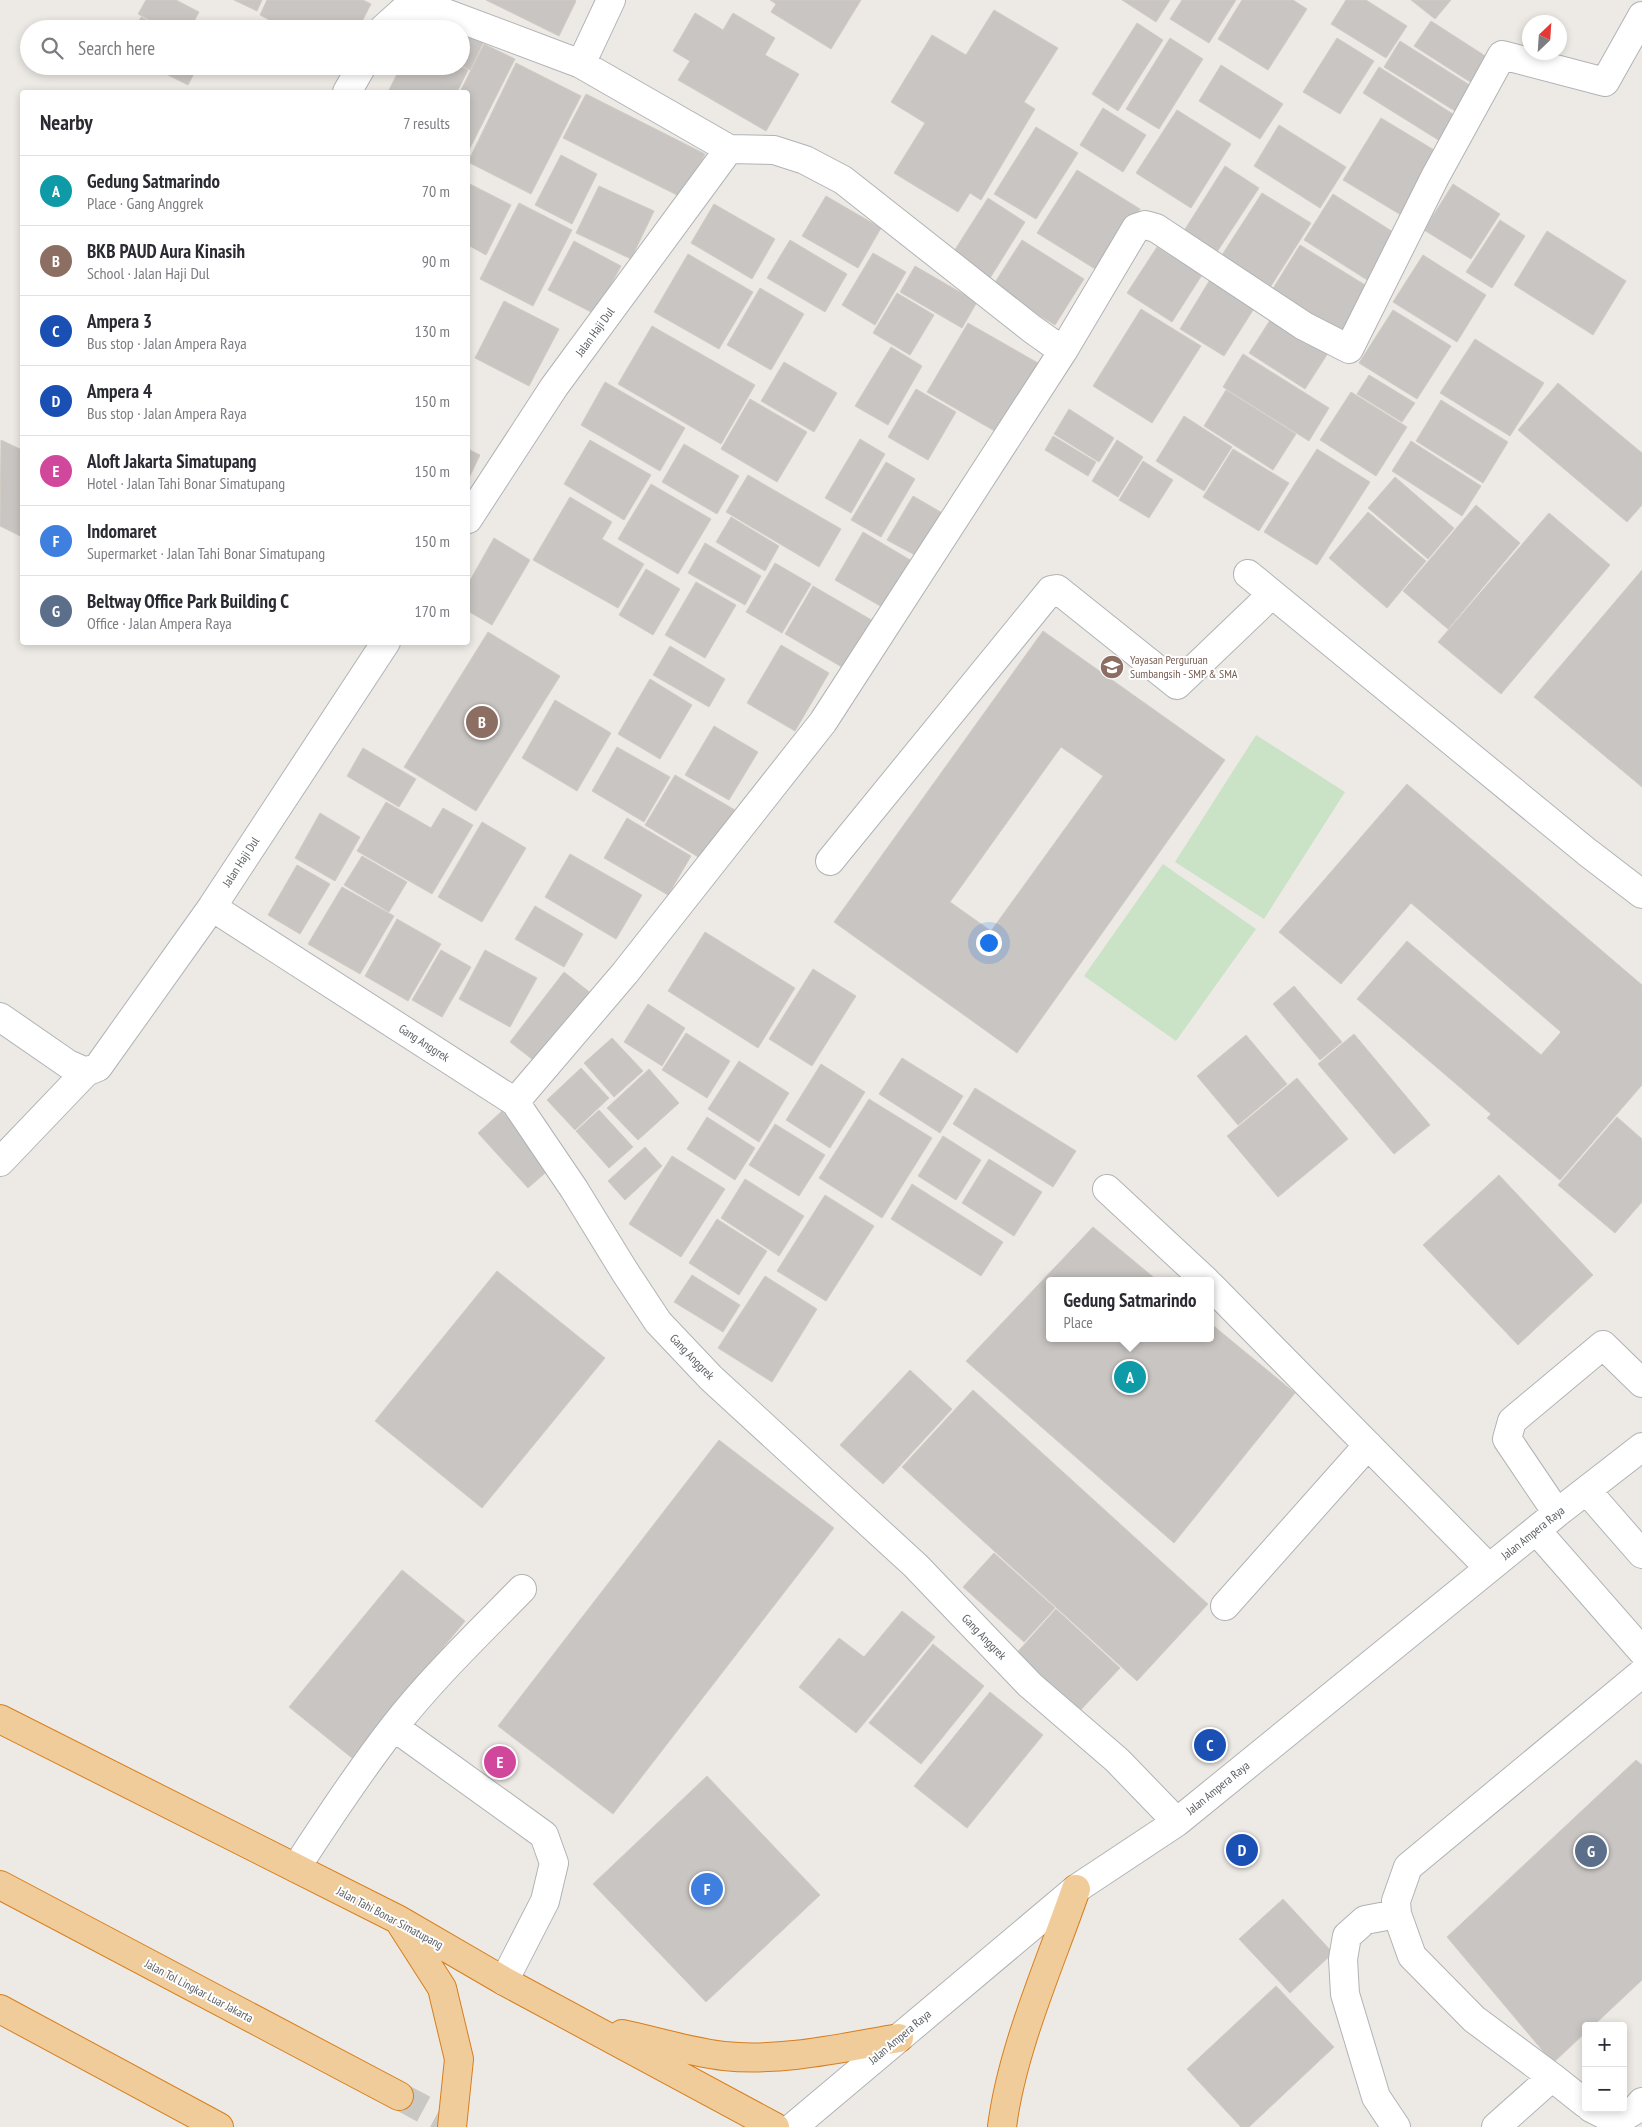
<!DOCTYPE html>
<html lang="en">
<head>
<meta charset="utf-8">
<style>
	body { margin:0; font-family:"PT Sans Narrow",sans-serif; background:#f2f2f3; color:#2b2b33 }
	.controls { position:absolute; right:15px; bottom:15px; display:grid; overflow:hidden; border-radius:5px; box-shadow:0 2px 8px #0003 }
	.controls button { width:45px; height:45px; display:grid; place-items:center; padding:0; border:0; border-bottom:1px solid #e1e1e2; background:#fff; color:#2b2b33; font:25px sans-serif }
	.compass { position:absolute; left:1522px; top:15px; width:45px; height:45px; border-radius:50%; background:#fff; box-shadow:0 2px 8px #0003; rotate:25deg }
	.you { position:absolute; left:988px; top:942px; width:18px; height:18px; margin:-12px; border:4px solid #fff; border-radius:50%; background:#1a73e8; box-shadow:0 0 0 8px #1a73e833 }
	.badge { display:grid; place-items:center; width:32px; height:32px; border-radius:50%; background:#0b8043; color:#fff; font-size:16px; font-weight:700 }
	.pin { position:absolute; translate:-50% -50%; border:2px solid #fff; box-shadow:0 1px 5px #0006 }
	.popup { position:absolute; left:1046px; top:1277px; width:168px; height:65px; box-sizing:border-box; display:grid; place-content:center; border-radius:5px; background:#fff; filter:drop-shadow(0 1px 4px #0005); font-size:16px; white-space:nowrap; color:#7c7c81 }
	.popup b { font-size:19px; color:#2b2b33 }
	.popup::after { content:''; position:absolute; left:50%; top:100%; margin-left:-10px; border:10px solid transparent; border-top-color:#fff }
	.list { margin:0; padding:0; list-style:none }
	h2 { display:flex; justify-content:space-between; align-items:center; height:65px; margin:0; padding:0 20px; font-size:21px }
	h2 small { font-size:16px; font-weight:400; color:#7c7c81 }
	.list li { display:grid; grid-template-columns:32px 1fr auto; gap:15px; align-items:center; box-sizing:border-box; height:70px; padding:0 20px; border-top:1px solid #e1e1e2 }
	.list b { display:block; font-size:19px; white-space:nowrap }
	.list p { margin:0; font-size:16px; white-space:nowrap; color:#7c7c81 }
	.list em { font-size:16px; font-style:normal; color:#7c7c81 }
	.icon { flex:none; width:28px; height:28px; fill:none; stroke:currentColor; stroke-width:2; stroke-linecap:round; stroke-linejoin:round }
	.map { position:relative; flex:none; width:1642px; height:2127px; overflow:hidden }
	.search { position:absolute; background:#fff; box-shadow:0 2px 8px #0003; left:20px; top:20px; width:450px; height:55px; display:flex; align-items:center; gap:12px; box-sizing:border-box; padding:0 18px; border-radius:28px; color:#7c7c81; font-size:19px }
	.panel { position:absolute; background:#fff; box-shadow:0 2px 8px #0003; left:20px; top:90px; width:450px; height:555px; border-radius:5px }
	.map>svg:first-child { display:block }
	.green { fill:#cae2c5 }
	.building { fill:#c9c5c2; stroke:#d1cbc4; fill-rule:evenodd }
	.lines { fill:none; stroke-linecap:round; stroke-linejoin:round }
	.highway-tunnel { stroke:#c9c8c5; stroke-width:28; stroke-dasharray:28 14; stroke-linecap:butt }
	.minor-casing { stroke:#b0b3b6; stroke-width:30 }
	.highway-casing { stroke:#d77e1c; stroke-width:30 }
	.minor { stroke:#fff; stroke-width:28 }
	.highway { stroke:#f0cc9a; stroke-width:28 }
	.labels { text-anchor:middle; stroke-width:4; stroke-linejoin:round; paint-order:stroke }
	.street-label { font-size:12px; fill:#5d6164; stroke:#fff }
	.education-label { font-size:12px; fill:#785e54; stroke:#fff; text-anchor:start }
</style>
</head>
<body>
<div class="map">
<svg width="1642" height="2127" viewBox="0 0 1642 2127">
	<rect width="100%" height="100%" fill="#edeae5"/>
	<path class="green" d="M1256,735L1345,792L1264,919L1175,862Z
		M1163,864L1256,929L1176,1041L1084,976Z"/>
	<path class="building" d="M146,0H176L199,12L190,29H167L138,14Z
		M234,0H262L257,11Z
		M267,0H363L371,4L358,29H287L260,15Z
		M486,0H575L576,1L559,36Z
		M770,0H861L831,49L771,12L776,4Z
		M1122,0H1170L1156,22Z
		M1182,0H1236L1209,43L1170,19Z
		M1242,0H1293L1307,9L1268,70L1218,39Z
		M1346,0H1366L1407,26L1386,58L1331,24Z
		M1411,0H1451L1435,19Z
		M994,10L1058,48L1024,102L1035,109L981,200L970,193L958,212L894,173L925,123L891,102L932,35L966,55Z
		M431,12L485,39L470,70L461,65V29H423Z
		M695,13L723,30L733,13L775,38L765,55L799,74L766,131L678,80L690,61L673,51Z
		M141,17L164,29H135Z
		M1431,21L1493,61L1478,87L1414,46Z
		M1137,23L1163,40L1118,111L1092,94Z
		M1170,38L1203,59L1159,129L1126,109Z
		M1337,38L1374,61L1340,114L1303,92Z
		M1400,41L1479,91L1463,116L1384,67Z
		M484,44L515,59L468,152V92H460Z
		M516,63L581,96L531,194L468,162Z
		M1221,65L1283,104L1260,139L1199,101Z
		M150,66H198L188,85Z
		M401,66H460L468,70L457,92H388Z
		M1379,67L1456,116L1440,141L1363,93Z
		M586,94L705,154L683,198L563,138Z
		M1103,108L1146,135L1123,172L1080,145Z
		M1177,110L1231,144L1191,208L1136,173Z
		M1381,118L1444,156L1406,218L1343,180Z
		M1279,125L1346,167L1320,208L1254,166Z
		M1036,127L1078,153L1036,219L994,194Z
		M561,155L597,174L572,224L535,205Z
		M1225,166L1259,188L1215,255L1182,234Z
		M1077,170L1140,209L1100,272L1037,233Z
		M468,183L511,205L486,255L468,245Z
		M1453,184L1500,214L1471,259L1424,230Z
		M599,186L654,211L631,259L576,233Z
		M1262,193L1311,223L1271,286L1222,255Z
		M1333,194L1401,237L1372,283L1304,240Z
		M826,196L881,228L858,268L802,236Z
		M988,198L1025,222L987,283L949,259Z
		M519,203L572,230L533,306L480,279Z
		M714,204L775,239L752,279L691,243Z
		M1500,220L1525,236L1492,288L1466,272Z
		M1547,231L1626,281L1593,335L1514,285Z
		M790,240L847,274L825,312L767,278Z
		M1022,240L1084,279L1055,325L992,287Z
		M574,241L621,266L595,314L548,290Z
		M1300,245L1375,291L1345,341L1269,295Z
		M1157,247L1202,275L1172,322L1127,293Z
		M873,253L906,272L875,325L842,305Z
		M688,254L753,292L719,349L654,312Z
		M1423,255L1486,295L1457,342L1393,302Z
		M915,266L977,302L962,328L900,292Z
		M1211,278L1255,307L1224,356L1180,329Z
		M760,288L804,314L771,370L727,345Z
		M897,293L934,315L910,355L873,333Z
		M504,301L559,329L529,386L475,358Z
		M1141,309L1201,346L1152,423L1093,386Z
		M1393,310L1451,346L1417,399L1359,363Z
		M1274,314L1330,350L1305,389L1249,353Z
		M968,323L1045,367L1005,437L927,392Z
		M652,326L755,385L721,444L618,384Z
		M1475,339L1544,383L1510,436L1440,393Z
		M891,347L922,366L888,425L855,406Z
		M1243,354L1329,408L1309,441L1223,387Z
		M784,362L837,393L814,432L761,401Z
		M1369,375L1415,403L1402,422L1357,394Z
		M605,382L685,428L660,471L581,425Z
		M1558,383L1642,453V505L1627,522L1518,430Z
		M916,389L956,412L928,460L888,437Z
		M1226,390L1296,434L1273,470L1204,426Z
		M1351,392L1407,427L1376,476L1320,440Z
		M750,399L807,432L777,482L721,449Z
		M1441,400L1508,442L1483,483L1416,441Z
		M1069,409L1114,438L1099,462L1054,434Z
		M1184,416L1232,447L1204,491L1156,461Z
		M1053,436L1096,462L1088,476L1045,450Z
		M860,439L885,454L851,513L825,498Z
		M1,440L22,450V530L20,536L0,526Z
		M590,440L651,475L624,520L564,484Z
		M1117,440L1143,457L1118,497L1092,481Z
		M1411,441L1481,486L1462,516L1392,471Z
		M684,444L739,476L717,514L662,482Z
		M468,449L480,455L468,480Z
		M1233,449L1289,483L1259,531L1203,497Z
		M1317,449L1370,482L1317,565L1264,532Z
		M1143,461L1173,480L1149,518L1119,500Z
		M886,462L915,479L881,537L851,520Z
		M748,475L841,529L819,567L726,512Z
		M1395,477L1454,528L1428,559L1368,508Z
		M651,484L711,519L678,574L618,539Z
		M913,496L951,518L926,561L887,540Z
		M570,497L612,522L602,539L644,564L618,608L533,560Z
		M1476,505L1520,543L1448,629L1403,591Z
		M1368,512L1426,561L1387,608L1329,558Z
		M1549,513L1610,565L1501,694L1438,642Z
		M731,517L779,546L765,571L716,542Z
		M863,532L917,564L889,611L835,580Z
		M494,538L530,560L492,625L468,611V584Z
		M705,543L761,576L745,605L688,573Z
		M775,563L811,584L782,633L746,612Z
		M646,569L680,589L653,635L619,615Z
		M1642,570V787L1534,697Z
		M696,582L736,605L705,658L665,635Z
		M813,586L875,622L847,670L785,634Z
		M1043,631L1225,760L1017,1053L834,922ZM1061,747L1103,776L991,931L950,902Z
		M488,632L560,676L476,811L404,767Z
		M781,645L829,673L795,731L747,703Z
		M670,646L725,679L709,707L653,675Z
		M650,679L692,705L660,759L618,734Z
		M555,700L611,733L577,791L522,758Z
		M714,726L758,752L729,800L685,775Z
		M617,747L670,777L644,822L592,791Z
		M363,748L416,779L399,807L347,776Z
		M675,775L735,810L705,861L645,825Z
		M1407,784L1642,985V1085L1560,1180L1487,1118L1491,1114L1357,999L1407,941L1541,1055L1561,1032L1411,903L1341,984L1279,932Z
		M386,802L431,828L443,808L473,825L432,894L357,851Z
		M320,813L360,837L335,881L295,858Z
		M627,818L691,856L668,895L604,858Z
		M482,822L526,848L482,922L438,897Z
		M570,854L642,895L616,939L545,897Z
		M362,856L407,882L389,912L344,885Z
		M297,865L330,884L300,934L268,915Z
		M342,887L394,916L360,974L308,944Z
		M535,906L583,934L564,967L515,939Z
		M397,919L441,944L408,1001L365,976Z
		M705,932L795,988L758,1048L668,991Z
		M441,950L471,967L442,1017L412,1000Z
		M485,950L537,978L510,1027L459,999Z
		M813,969L856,996L812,1066L769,1039Z
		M564,972L592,994L537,1063L510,1042Z
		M1294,986L1342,1042L1320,1060L1273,1004Z
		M648,1004L685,1028L662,1066L624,1042Z
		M686,1033L730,1061L707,1098L662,1070Z
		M1354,1034L1430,1125L1394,1154L1318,1064Z
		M1246,1035L1287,1084L1238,1125L1197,1076Z
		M612,1038L643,1071L614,1097L584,1063Z
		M902,1058L963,1096L940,1133L879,1094Z
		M739,1061L789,1093L759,1142L708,1109Z
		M821,1064L865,1092L830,1148L786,1120Z
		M581,1068L609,1098L575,1130L547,1100Z
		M649,1069L679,1103L638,1140L607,1108Z
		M1297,1078L1348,1139L1278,1197L1227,1136Z
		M975,1088L1076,1151L1053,1187L953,1124Z
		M869,1099L932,1138L882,1218L819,1178Z
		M599,1110L633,1147L609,1168L576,1131Z
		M502,1111L552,1167L528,1188L478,1133Z
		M707,1117L755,1148L735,1180L687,1149Z
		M1617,1117L1642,1139V1202L1615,1233L1558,1185Z
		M775,1124L825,1155L799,1196L749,1165Z
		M943,1136L981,1160L956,1200L918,1176Z
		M645,1147L662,1166L625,1200L608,1181Z
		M672,1156L725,1189L681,1257L629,1224Z
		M989,1159L1042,1192L1014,1236L962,1203Z
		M1499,1175L1593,1275L1518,1345L1423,1245Z
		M745,1179L804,1216L779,1256L721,1218Z
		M912,1184L1003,1242L981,1276L891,1219Z
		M825,1195L874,1226L826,1301L777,1271Z
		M717,1219L767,1251L739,1295L689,1263Z
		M1093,1227L1158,1281H1050V1338H1210V1323L1295,1393L1174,1543L966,1361Z
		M497,1271L605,1358L482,1508L375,1421Z
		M692,1275L740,1305L723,1332L674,1302Z
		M765,1276L817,1309L772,1382L718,1348Z
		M910,1370L952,1409L883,1484L840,1445Z
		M973,1390L1208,1604L1137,1681L902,1467Z
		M719,1440L834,1528L613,1814L498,1726Z
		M994,1553L1055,1608L1024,1642L963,1587Z
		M402,1570L465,1621L352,1758L289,1707Z
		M1056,1609L1120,1668L1076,1715L1013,1657Z
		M902,1611L935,1637L856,1733L799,1687L839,1638L864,1657Z
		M933,1644L984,1686L921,1764L869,1723Z
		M990,1692L1043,1735L967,1828L914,1786Z
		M1636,1760L1642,1765V1980L1593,2026H1586V2032L1553,2063L1447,1937Z
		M707,1776L820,1895L706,2002L593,1884Z
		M1283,1899L1333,1953L1290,1993L1239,1939Z
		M1276,1986L1334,2047L1249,2127H1241L1187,2069Z"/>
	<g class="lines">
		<path class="highway-tunnel" d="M399,2096L457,2127"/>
		<g class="minor-casing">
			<path id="minor" d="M383,29L404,10L432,8L581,64L729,149L774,150L805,160L843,180L1032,329L1063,351L823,722L625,973L515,1102
				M581,64L611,0
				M347,92L362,66
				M1063,351L1136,228L1145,225L1156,228L1304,326L1349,349L1435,177L1502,55L1605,82L1642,16
				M468,519L554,387L729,149
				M1248,574L1587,852L1642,894
				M830,861L1051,590L1057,589L1177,685L1272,594
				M212,907L515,1102L574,1189L625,1272L658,1322L711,1378L916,1566L1030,1685L1117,1760L1177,1822
				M0,1017L68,1064L86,1072L98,1067L212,907L386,642
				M0,1162L86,1072
				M1107,1189L1206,1281
				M1210,1285L1489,1568
				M1587,1491L1642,1554
				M1557,1513L1507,1439L1512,1421L1603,1345L1642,1383
				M1536,1530L1642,1651
				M1225,1606L1368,1445
				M394,1727L544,1835L554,1863L545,1901L504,1981
				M296,1868C327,1820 358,1773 393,1728C432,1678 478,1634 522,1589
				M1552,2077L1474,2019L1412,1956L1397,1914L1396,1901L1408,1867L1642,1673
				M1591,2108L1617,2121L1635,2110L1642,2102
				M793,2127L1076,1889L1177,1822L1557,1513L1642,1447
				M1396,2127L1376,2097L1345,1994L1343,1959L1347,1936L1365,1920L1397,1914
				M1496,2127L1552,2077L1586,2104"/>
		</g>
		<g class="highway-casing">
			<path id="highway" d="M0,1719L399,1920L504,1981L775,2127
				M0,1885L399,2096
				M401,1924L442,1988L459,2059L452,2127
				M0,2009L219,2127
				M622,2034C655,2041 690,2052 724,2056C782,2062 841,2048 899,2038
				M1002,2127C1012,2048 1050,1964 1076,1889"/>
		</g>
		<use href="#minor" class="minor"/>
		<use href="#highway" class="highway"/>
	</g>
	<defs>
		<g id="school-disc" transform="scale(1.25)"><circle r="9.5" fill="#8d6e63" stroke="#fff"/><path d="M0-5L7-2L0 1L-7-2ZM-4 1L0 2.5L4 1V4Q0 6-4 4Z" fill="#fff"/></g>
	</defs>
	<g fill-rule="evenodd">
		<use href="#school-disc" x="1112" y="667"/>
	</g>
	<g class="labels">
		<g class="street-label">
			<text transform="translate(595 332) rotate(-54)" y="4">Jalan Haji Dul</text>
			<text transform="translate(241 862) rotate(-57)" y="4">Jalan Haji Dul</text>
			<text transform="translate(424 1043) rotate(33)" y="4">Gang Anggrek</text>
			<text transform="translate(692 1357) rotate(46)" y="4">Gang Anggrek</text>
			<text transform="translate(1533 1533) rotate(-39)" y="4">Jalan Ampera Raya</text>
			<text transform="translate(984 1637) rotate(46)" y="4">Gang Anggrek</text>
			<text transform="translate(1218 1788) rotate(-39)" y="4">Jalan Ampera Raya</text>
			<text transform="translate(390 1918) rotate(28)" y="4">Jalan Tahi Bonar Simatupang</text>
			<text transform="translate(199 1991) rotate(28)" y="4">Jalan Tol Lingkar Luar Jakarta</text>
			<text transform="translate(900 2037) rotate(-40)" y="4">Jalan Ampera Raya</text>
		</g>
		<g class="education-label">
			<text x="1130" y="664">Yayasan Perguruan<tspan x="1130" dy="14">Sumbangsih - SMP &amp; SMA</tspan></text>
		</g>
	</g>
</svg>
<div class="controls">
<button>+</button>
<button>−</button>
</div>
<svg class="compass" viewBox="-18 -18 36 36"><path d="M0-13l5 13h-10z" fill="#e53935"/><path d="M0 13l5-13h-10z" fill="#7c7c81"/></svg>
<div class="you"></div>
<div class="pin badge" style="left:1130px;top:1377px;background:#0f9aa8">A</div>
<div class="popup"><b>Gedung Satmarindo</b>Place</div>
<div class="pin badge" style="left:482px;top:722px;background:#8d6e63">B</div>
<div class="pin badge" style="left:1210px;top:1745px;background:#1a4fb4">C</div>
<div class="pin badge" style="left:1242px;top:1850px;background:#1a4fb4">D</div>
<div class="pin badge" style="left:500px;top:1762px;background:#d1479c">E</div>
<div class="pin badge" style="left:707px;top:1889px;background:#3f7fe0">F</div>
<div class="pin badge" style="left:1591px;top:1851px;background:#5c6f8a">G</div>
<div class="search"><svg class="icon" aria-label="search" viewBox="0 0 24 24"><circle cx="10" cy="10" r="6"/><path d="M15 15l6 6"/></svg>Search here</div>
<section class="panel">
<h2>Nearby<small>7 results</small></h2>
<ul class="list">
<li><span class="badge" style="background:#0f9aa8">A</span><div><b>Gedung Satmarindo</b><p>Place · Gang Anggrek</p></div><em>70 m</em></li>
<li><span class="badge" style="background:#8d6e63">B</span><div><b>BKB PAUD Aura Kinasih</b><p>School · Jalan Haji Dul</p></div><em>90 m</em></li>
<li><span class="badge" style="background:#1a4fb4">C</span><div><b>Ampera 3</b><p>Bus stop · Jalan Ampera Raya</p></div><em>130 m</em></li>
<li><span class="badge" style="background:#1a4fb4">D</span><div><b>Ampera 4</b><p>Bus stop · Jalan Ampera Raya</p></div><em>150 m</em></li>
<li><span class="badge" style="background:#d1479c">E</span><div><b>Aloft Jakarta Simatupang</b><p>Hotel · Jalan Tahi Bonar Simatupang</p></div><em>150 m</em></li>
<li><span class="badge" style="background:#3f7fe0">F</span><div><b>Indomaret</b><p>Supermarket · Jalan Tahi Bonar Simatupang</p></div><em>150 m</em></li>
<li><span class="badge" style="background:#5c6f8a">G</span><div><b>Beltway Office Park Building C</b><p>Office · Jalan Ampera Raya</p></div><em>170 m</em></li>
</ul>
</section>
</div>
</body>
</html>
